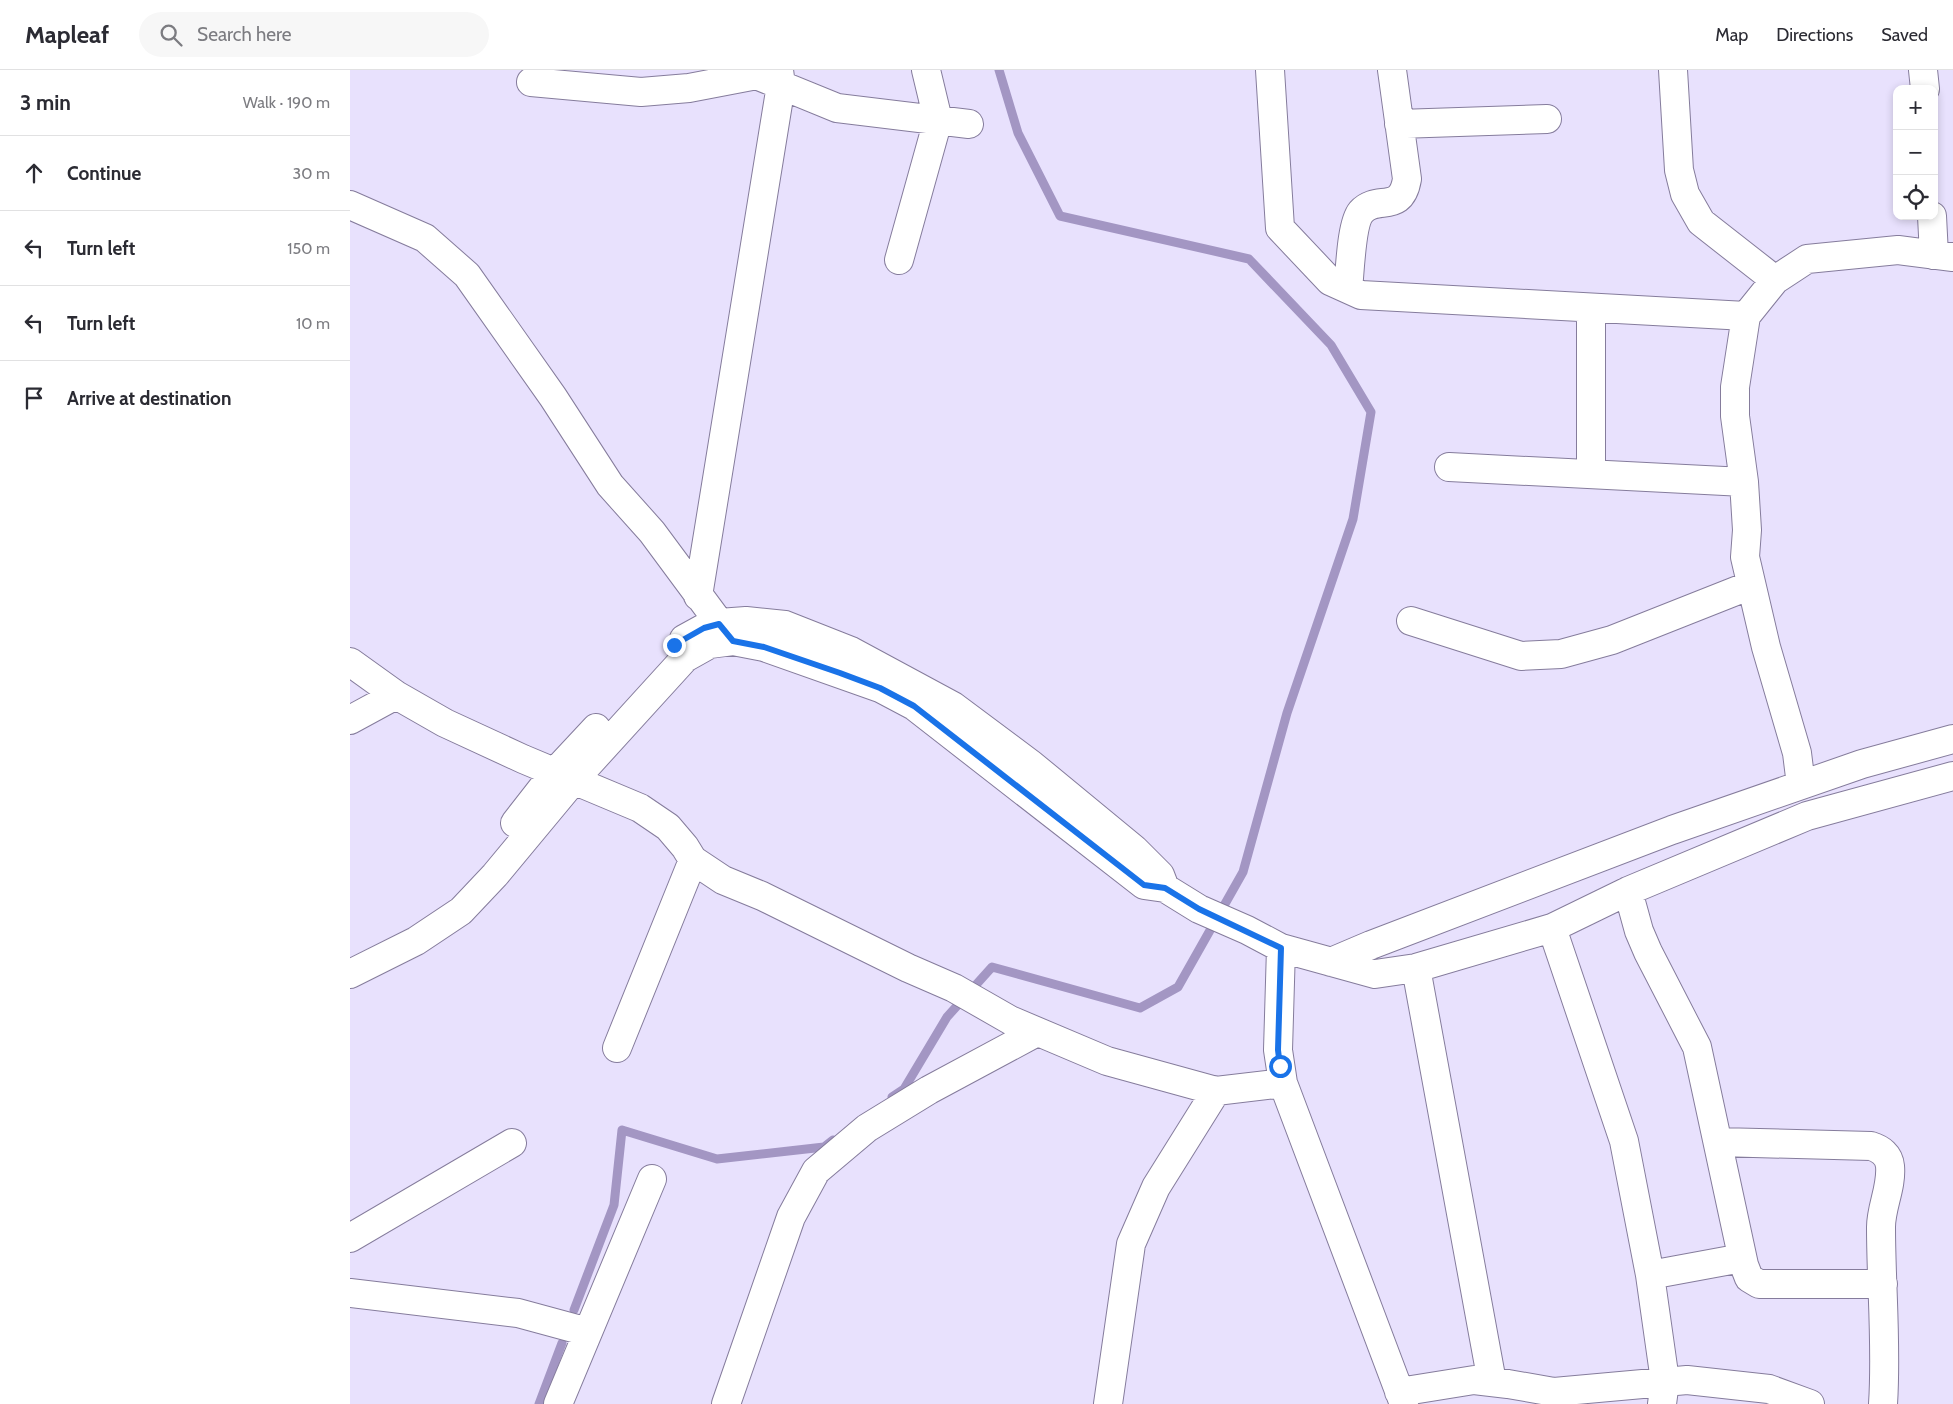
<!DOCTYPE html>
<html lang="en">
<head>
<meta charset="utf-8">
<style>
	body { margin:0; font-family:Cabin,sans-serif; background:#f7f7f7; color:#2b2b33 }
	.controls { position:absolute; right:15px; top:15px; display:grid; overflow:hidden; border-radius:10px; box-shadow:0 2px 8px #0003 }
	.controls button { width:45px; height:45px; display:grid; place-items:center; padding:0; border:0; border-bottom:1px solid #e1e1e2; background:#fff; color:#2b2b33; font:25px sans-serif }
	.stop { position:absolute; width:15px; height:15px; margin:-11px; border:4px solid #1a73e8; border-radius:50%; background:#fff }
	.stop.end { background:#1a73e8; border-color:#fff; box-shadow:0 1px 5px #0008 }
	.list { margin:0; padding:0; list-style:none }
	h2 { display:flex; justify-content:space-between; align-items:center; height:65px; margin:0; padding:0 20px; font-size:21px }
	h2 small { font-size:16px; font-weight:400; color:#7c7c81 }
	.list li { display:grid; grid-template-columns:32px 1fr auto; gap:15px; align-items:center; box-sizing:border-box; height:75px; padding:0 20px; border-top:1px solid #e1e1e2 }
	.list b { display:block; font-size:19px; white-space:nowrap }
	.list em { font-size:16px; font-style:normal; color:#7c7c81 }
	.icon { flex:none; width:28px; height:28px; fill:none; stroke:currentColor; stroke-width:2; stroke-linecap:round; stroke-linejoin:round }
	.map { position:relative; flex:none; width:1603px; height:1334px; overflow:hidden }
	header { display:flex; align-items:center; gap:30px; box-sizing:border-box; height:70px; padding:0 25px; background:#fff; border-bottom:1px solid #e1e1e2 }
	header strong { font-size:24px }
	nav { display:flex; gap:28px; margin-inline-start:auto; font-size:18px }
	.search { width:350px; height:45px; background:#f7f7f7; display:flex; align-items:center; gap:12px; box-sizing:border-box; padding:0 18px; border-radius:28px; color:#7c7c81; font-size:19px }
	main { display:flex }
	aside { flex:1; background:#fff }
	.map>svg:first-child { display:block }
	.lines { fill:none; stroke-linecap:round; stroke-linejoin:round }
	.stream { stroke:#a396c3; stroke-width:9 }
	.minor-casing { stroke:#857c9c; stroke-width:30 }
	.minor { stroke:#fff; stroke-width:28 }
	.route { stroke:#1a73e8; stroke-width:6 }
</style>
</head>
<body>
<header>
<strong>Mapleaf</strong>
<div class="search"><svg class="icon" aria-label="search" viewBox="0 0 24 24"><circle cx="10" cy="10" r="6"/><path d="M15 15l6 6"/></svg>Search here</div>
<nav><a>Map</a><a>Directions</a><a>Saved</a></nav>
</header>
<main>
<aside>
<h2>3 min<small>Walk · 190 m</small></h2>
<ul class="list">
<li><svg class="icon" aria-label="ahead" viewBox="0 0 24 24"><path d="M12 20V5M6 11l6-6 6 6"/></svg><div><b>Continue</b></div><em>30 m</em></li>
<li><svg class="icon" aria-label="left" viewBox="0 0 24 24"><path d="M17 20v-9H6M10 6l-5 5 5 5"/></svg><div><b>Turn left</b></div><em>150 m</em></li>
<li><svg class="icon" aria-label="left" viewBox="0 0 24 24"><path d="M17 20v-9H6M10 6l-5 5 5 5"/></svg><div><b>Turn left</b></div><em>10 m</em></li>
<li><svg class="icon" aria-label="arrive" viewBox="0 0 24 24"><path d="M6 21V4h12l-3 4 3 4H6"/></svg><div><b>Arrive at destination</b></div></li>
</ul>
</aside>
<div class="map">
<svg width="1603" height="1334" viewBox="0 0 1603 1334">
	<rect width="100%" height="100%" fill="#e8e1fd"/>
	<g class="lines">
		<path class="stream" d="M542,1027L554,1019L597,947L642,897L790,938L828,917L893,802L937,643L1003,449L1021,342L981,275L899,189L710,146L668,63L649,0
			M224,1240L264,1135L272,1060L367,1089L474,1077L483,1070
			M189,1334L212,1273"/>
		<g class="minor-casing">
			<path id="minor" d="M394,0L487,38L619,54
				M920,0L930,158L980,211L1011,225L1396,246
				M1323,0L1329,100L1335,124L1351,152L1425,210
				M1573,0L1575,19
				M181,12L291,22L339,18L407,5
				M1049,54L1197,49
				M0,135L75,168L117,205L203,327L260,415L302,462L379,566
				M1582,146L1584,185
				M549,190L588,50L576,0
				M998,219C1000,203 1001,154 1011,142C1027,124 1051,145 1057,109L1042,0
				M1099,397L1394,412
				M1241,404V238
				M348,526L431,15L429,0
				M1061,551L1171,586L1211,584L1262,570L1401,515
				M334,569L354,558L369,553L396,551L435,555L501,581L603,636L682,695L784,779L810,805L815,818
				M0,592L46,625L95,653L173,689L290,738L318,757L335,777L343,790L373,810L412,826L558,898L604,918L660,950L757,991L866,1021L933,1013
				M0,650L46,625
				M1451,715L1447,683L1416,577L1395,487L1397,460L1394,412L1385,346V317L1396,246L1425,210L1457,189L1548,180L1603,187
				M165,753L204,703L246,658
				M1278,821L1289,861L1298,882L1347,977L1394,1195L1399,1208L1409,1214H1533
				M1202,858L1274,1071L1300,1205L1315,1311L1312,1334
				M931,878L928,980L933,1013L1054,1334
				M981,892L1021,875L1322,760L1512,694L1603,669
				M1066,898L1142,1312
				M0,904L66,871L111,841L145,805L223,711L335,588L360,574L383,571L414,577L530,618L564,636L794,815L815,818L849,839L897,860L931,878L1025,904L1066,898L1202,858L1278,821L1457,746L1603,706
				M267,978L343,790
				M1368,1072L1521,1076C1531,1079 1539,1085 1540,1096C1542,1117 1531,1137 1531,1157C1531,1216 1537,1275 1533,1334
				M0,1168L162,1073
				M1300,1205L1392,1188
				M0,1223L168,1243L238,1262
				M1049,1322L1124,1310L1158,1314L1204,1322L1337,1310L1419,1319L1460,1334
				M208,1334L302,1109
				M376,1334L441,1147L466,1101L517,1058L579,1020L687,962
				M758,1334L781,1174L806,1117L866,1021"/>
		</g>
		<use href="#minor" class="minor"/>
	</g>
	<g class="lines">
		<path class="route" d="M324,575L354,558L369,554L383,571L414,577L490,603L530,618L564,636L794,815L815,818L849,839L931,878L928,980L930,996"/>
	</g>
</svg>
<div class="controls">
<button>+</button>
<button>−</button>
<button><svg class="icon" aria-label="locate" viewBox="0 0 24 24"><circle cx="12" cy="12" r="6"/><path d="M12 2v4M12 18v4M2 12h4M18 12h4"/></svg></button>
</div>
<div class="stop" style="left:930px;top:996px"></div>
<div class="stop end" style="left:324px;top:575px"></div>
</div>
</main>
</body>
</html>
